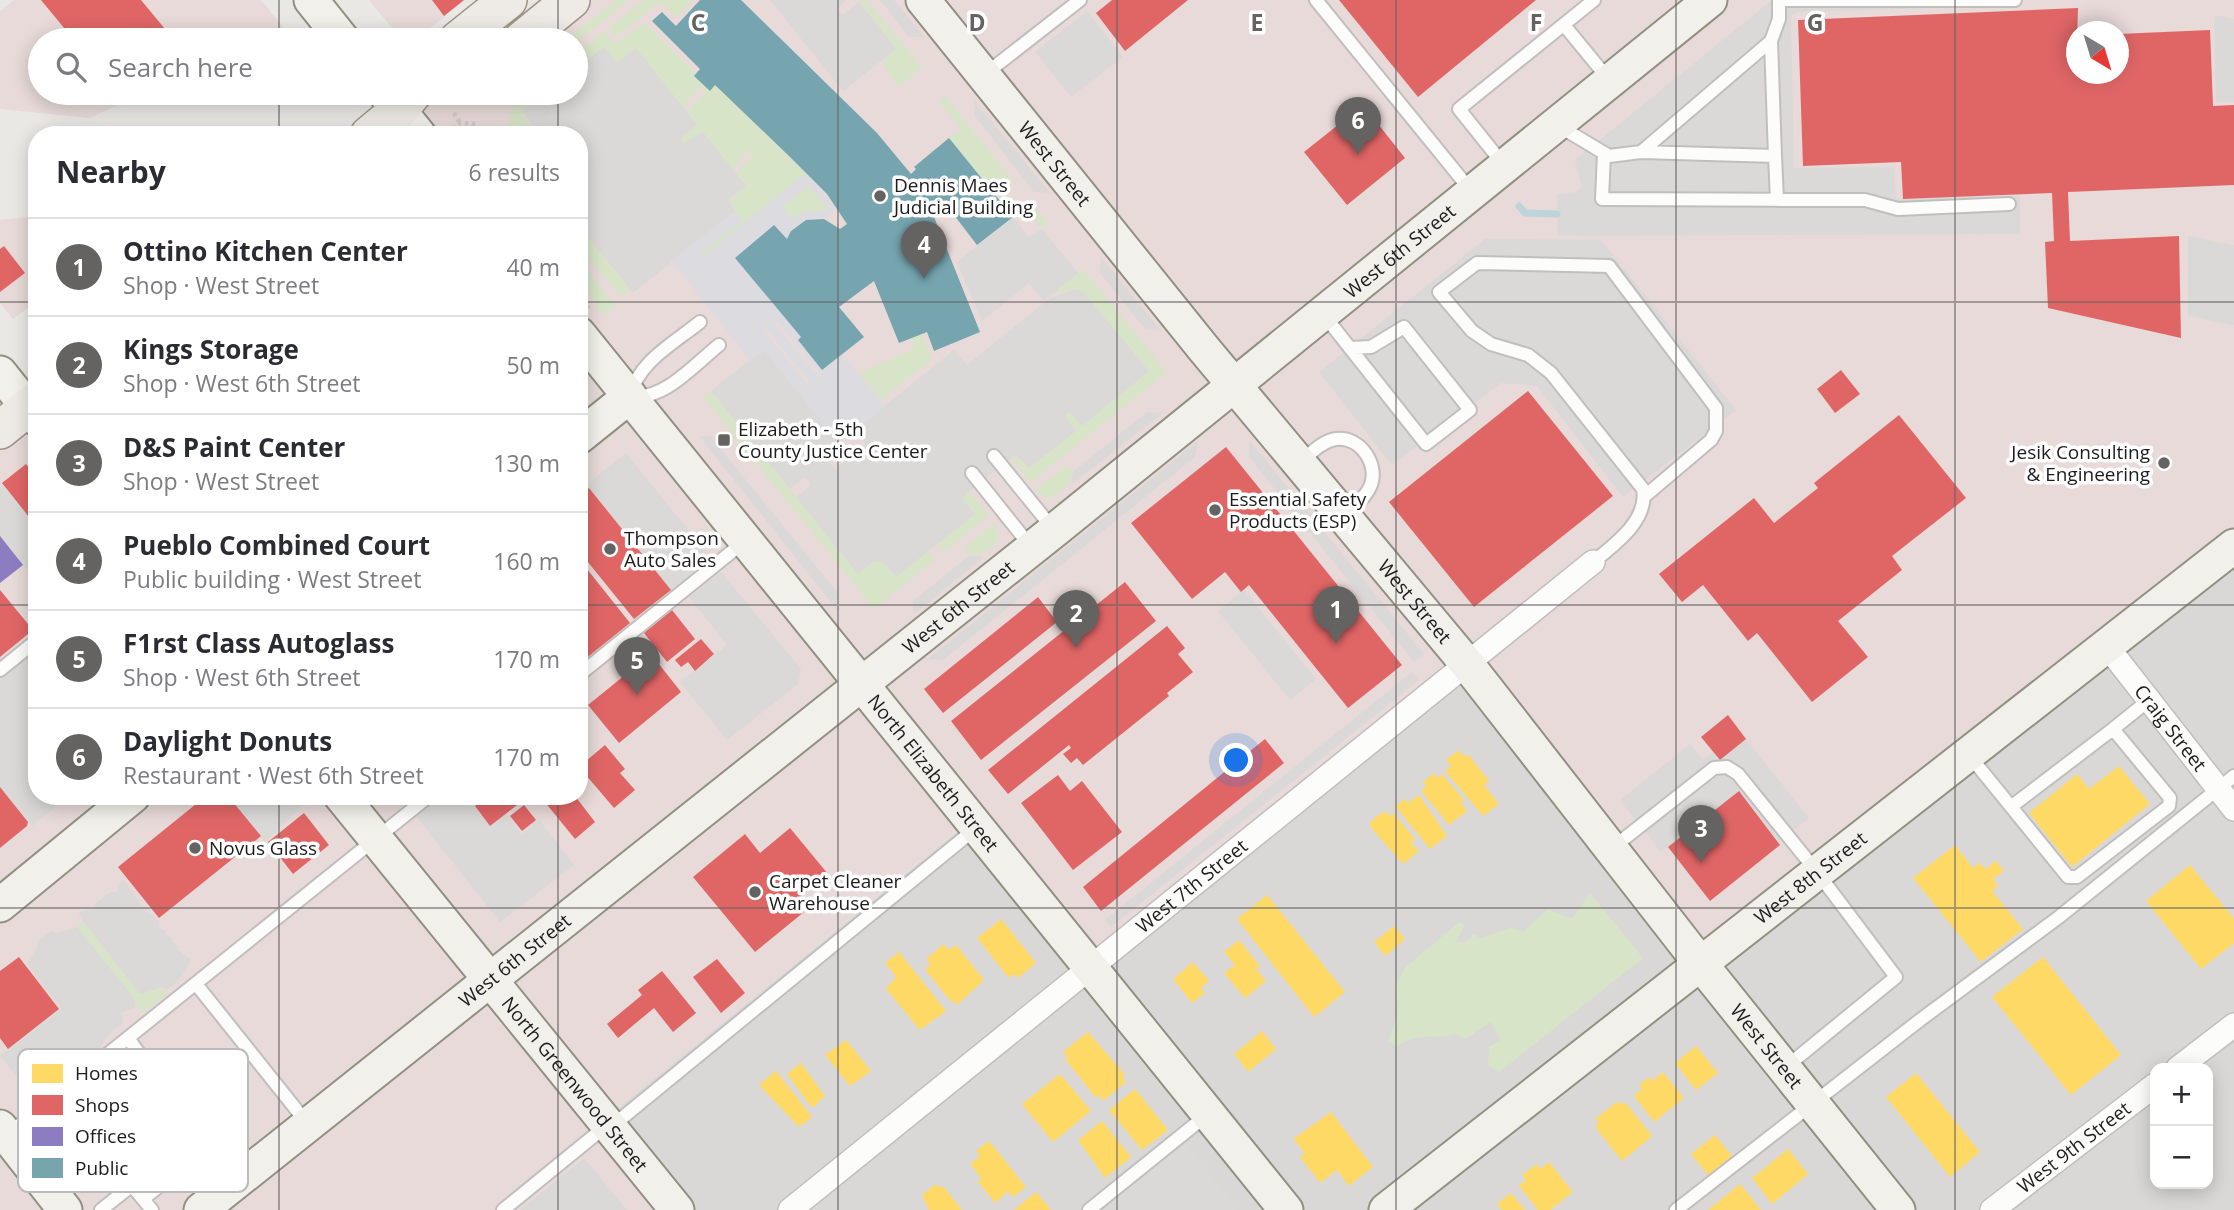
<!DOCTYPE html>
<html lang="en">
<head>
<meta charset="utf-8">
<style>
	body { margin:0; font-family:"Open Sans",sans-serif; background:#f7f7f7; color:#2b2b33 }
	.controls { position:absolute; right:21px; bottom:21px; display:grid; overflow:hidden; border-radius:14px; box-shadow:0 4px 18px #0003 }
	.controls button { width:63px; height:63px; display:grid; place-items:center; padding:0; border:0; border-bottom:2px solid #e1e1e2; background:#fff; color:#2b2b33; font:35px sans-serif }
	.compass { position:absolute; left:2066px; top:21px; width:63px; height:63px; border-radius:50%; background:#fff; box-shadow:0 4px 18px #0003; rotate:142deg }
	.you { position:absolute; left:1237px; top:761px; width:24px; height:24px; margin:-18px; border:5px solid #fff; border-radius:50%; background:#1a73e8; box-shadow:0 0 0 10px #1a73e833 }
	.badge { display:grid; place-items:center; width:46px; height:46px; border-radius:50%; background:#646362; color:#fff; font-size:23px; font-weight:700 }
	.pin { position:absolute; translate:-50% -58px; filter:drop-shadow(0 2px 4px #0008) }
	.pin::after { content:''; position:absolute; top:37px; width:24px; height:21px; background:inherit; clip-path:polygon(0 0,100% 0,50% 100%) }
	.list { margin:0; padding:0; list-style:none }
	h2 { display:flex; justify-content:space-between; align-items:center; height:91px; margin:0; padding:0 28px; font-size:30px }
	h2 small { font-size:23px; font-weight:400; color:#7c7c81 }
	.list li { display:grid; grid-template-columns:46px 1fr auto; gap:21px; align-items:center; box-sizing:border-box; height:98px; padding:0 28px; border-top:2px solid #e1e1e2 }
	.list b { display:block; font-size:26px; white-space:nowrap }
	.list p { margin:0; font-size:23px; white-space:nowrap; color:#7c7c81 }
	.list em { font-size:23px; font-style:normal; color:#7c7c81 }
	.icon { flex:none; width:38px; height:38px; fill:none; stroke:currentColor; stroke-width:2; stroke-linecap:round; stroke-linejoin:round }
	.map { position:relative; flex:none; width:2234px; height:1210px; overflow:hidden }
	.search { position:absolute; background:#fff; box-shadow:0 4px 18px #0003; left:28px; top:28px; width:560px; height:77px; display:flex; align-items:center; gap:18px; box-sizing:border-box; padding:0 24px; border-radius:38px; color:#7c7c81; font-size:26px }
	.panel { position:absolute; background:#fff; box-shadow:0 4px 18px #0003; left:28px; top:126px; width:560px; height:679px; border-radius:28px }
	.map>svg:first-child { display:block }
	.residential { fill:#d9d8d6; fill-rule:evenodd }
	.commercial { fill:#e7dad8; fill-rule:evenodd }
	.grass { fill:#d7e4c7 }
	.parking { fill:#dad9d8 }
	.plaza { fill:#dcdbdf; fill-rule:evenodd }
	.homes { fill:#ffd966 }
	.shops { fill:#e06666 }
	.offices { fill:#8e7cc3 }
	.public { fill:#76a5af }
	.lines { fill:none; stroke-linecap:round; stroke-linejoin:round }
	.stream { stroke:#bcd4da; stroke-width:7 }
	.lane-casing { stroke:#c0bfbd; stroke-width:16 }
	.street-casing { stroke:#c0bfbd; stroke-width:26 }
	.secondary-casing { stroke:#909180; stroke-width:37 }
	.primary-casing { stroke:#9d9485; stroke-width:40 }
	.path { stroke:#d3c8c7; stroke-width:4.5; stroke-dasharray:3.5 3.5; stroke-linecap:butt }
	.lane { stroke:#fcfcfb; stroke-width:12 }
	.street { stroke:#fcfcfb; stroke-width:23 }
	.secondary { stroke:#f1f0ea; stroke-width:33 }
	.primary { stroke:#eeeae5; stroke-width:37 }
	.grid { fill:none; stroke:#646362; stroke-width:2; stroke-opacity:0.55 }
	.poi-dot { fill:#646362; stroke:#fff; stroke-width:2.5 }
	.labels { text-anchor:middle; stroke-width:7; stroke-linejoin:round; paint-order:stroke }
	.street-label { font-size:19px; fill:#1c1c1c; stroke:#fff }
	.poi-label { font-size:19px; fill:#1c1c1c; stroke:#fff; text-anchor:start }
	.key { fill:#fff; stroke:#bbb; stroke-width:2 }
	.key-label { font-size:19px; fill:#1c1c1c }
	.grid-label { font-size:23px; text-anchor:middle; font-weight:bold; fill:#646362; stroke:#fff; stroke-width:7; stroke-linejoin:round; paint-order:stroke }
</style>
</head>
<body>
<div class="map">
<svg width="2234" height="1210" viewBox="0 0 2234 1210">
	<rect width="100%" height="100%" fill="#eae8e5"/>
	<path class="residential" d="M2234,548V1210H677L605,1119L972,819L1467,664ZM2155,1068H2208V1184H2155Z"/>
	<path class="commercial" d="M14,0H261L294,40H40V93H163L116,106L89,118L0,109V11Z
		M369,0H465L415,40H402Z
		M538,0H2234V545L1700,963L1467,664L1092,967L971,819L605,1119L677,1210H0V430L37,400V796H579V135H369L421,93H576V40H488ZM2076,32H2118V74H2076Z
		M37,216V301L13,319L0,303V220Z"/>
	<path class="grass" d="M616,0H629L576,43V40H566Z
		M643,0H693L676,18L660,2L616,37L609,28Z
		M859,0H867L922,68L902,85H897L882,63L896,48Z
		M645,23L696,73L695,76L710,90L715,85L806,173L704,256L701,253L735,211L728,202L746,186L736,173L752,156L753,151L746,152L733,170L703,132L683,144L681,138L697,125L687,112L707,90L701,87C692,93 689,100 684,109L636,49L617,63L604,47L576,69V54L605,31L615,44Z
		M528,93H546L522,111L533,130L527,135H507L511,112Z
		M945,96L1014,182L996,196L949,138L961,129L939,101Z
		M808,186L828,208L824,211H806L792,218L782,207Z
		M1029,200L1048,224L1042,229L1025,209L1013,217L1010,214Z
		M579,225L630,290L621,297L579,245Z
		M579,260L616,306L603,315L579,279Z
		M1083,269L1167,372L1030,483L1012,458L1019,456L1028,468L1076,431L1065,417L1067,413H1071L1082,426L1149,371L1084,293L1075,289L1053,294Z
		M922,334L932,359L881,400L859,373L914,349L911,337Z
		M711,391L858,574L874,561L883,562L896,576L927,551L935,560L874,609L703,397Z
		M1067,465L1072,471L1069,485L1052,498H1044L1035,490Z
		M970,493L989,515L943,553L937,545L974,514L964,501V496Z
		M995,523L999,535C995,549 984,555 970,555L964,547Z
		M1590,893L1643,958L1499,1072L1488,1065L1489,1047L1500,1040L1491,1022L1465,1039L1457,1034C1434,1039 1416,1033 1397,1046L1388,1041L1398,1013L1395,986L1405,968L1459,922L1465,925L1456,942H1466L1474,934L1480,938L1510,928L1524,931L1548,909L1572,919Z
		M84,922L140,994L160,987L167,994L143,1013L77,927Z"/>
	<path class="parking" d="M770,0H846L837,9L843,15L859,2L896,49L843,91Z
		M880,0H894L925,38L908,36Z
		M1772,0H1939L1936,8L1797,12L1791,16L1794,168L1894,167L1896,199L2020,196V234L1558,236L1557,195L1576,192L1582,187L1575,160Z
		M1087,11L1123,57L1071,97L1035,52Z
		M2214,15L2234,19V102H2216Z
		M604,47L617,63L636,48L697,125L681,138L683,144L703,132L746,186L728,200L735,211L633,293L579,225V135H527L533,126L522,111L546,93H576V69Z
		M974,100L1050,193L1034,192L975,116Z
		M1013,217L1029,237L1042,229L1078,273L1044,301L1029,283L982,321L957,262Z
		M2188,236L2234,245V325L2188,316Z
		M1485,239L1601,240L1736,410L1623,497L1537,386L1501,383L1392,465L1319,372Z
		M1101,257L1161,331L1144,328L1100,273Z
		M1075,289L1084,293L1149,371L1082,426L1071,413H1067L1065,417L1076,431L1029,468L1016,455L966,494L964,501L975,514L896,577L883,562L874,561L858,574L796,497L810,486L809,480L803,478L790,489L711,391L763,349L843,448L830,459L831,465L836,469L866,445L856,429L954,350L967,365L1049,299Z
		M1147,412L1163,413L1071,485L1073,472Z
		M699,436H710L824,576L839,594L840,610L838,611Z
		M1198,441L1195,457L943,660L928,659Z
		M1250,441L1424,654L1414,662L1249,457Z
		M626,453L711,558L671,590L586,485Z
		M4,486L37,527V582L0,536V489Z
		M970,555L984,557L913,615V601Z
		M721,572L801,669L798,684L727,740L680,682L727,645L689,597Z
		M1244,590L1316,679L1290,700L1218,611Z
		M37,648V796H69L32,826L0,787V678Z
		M1412,672L1419,680L1111,927L1105,920Z
		M1746,739L1809,818L1779,842L1739,791L1661,852L1620,800L1690,744L1703,760L1713,752L1720,760Z
		M228,796H294L302,806L265,842Z
		M441,796H487L475,806L490,826L506,814L522,834L539,820L574,865L500,922L416,816Z
		M122,880L129,884L128,888L135,892L133,896L141,900L139,903L147,908L146,911L160,922L158,927L166,931L164,934L172,938L171,941L178,946L177,949L191,960L181,978L167,990L162,987L140,994L80,917L79,912L94,909L95,904L110,892H116Z
		M77,927L133,997L136,1007L120,1013L124,1022L108,1035L97,1053L36,1100L0,1056L61,1009L27,964L38,946L37,941L51,931L57,933Z
		M1185,1144L1238,1210H1119L1112,1201Z
		M584,1158L627,1210H520Z"/>
	<path class="plaza" d="M806,173L837,209L824,219L815,218L798,224L787,239L736,258L801,337L798,340L822,370L842,355L885,406L839,443L764,350L750,360L671,261L735,211L743,220L702,252L704,255ZM808,186L828,207L824,211H806L792,218L782,207ZM778,322L822,376L820,379L775,324ZM766,328L812,385L810,387L763,330Z"/>
	<path class="homes" d="M1459,750L1464,757L1468,754L1489,781L1484,785L1499,804L1483,816L1445,771L1451,766L1446,760Z
		M2119,766L2150,804L2072,867L2029,813L2077,774L2089,789Z
		M1434,773L1437,778L1442,774L1464,800L1461,802L1467,811L1449,825L1421,791L1426,786L1423,782Z
		M1419,795L1447,836L1430,849L1395,806L1405,799L1408,803Z
		M1384,811L1389,816L1393,813L1415,839L1411,843L1419,851L1403,864L1371,828L1370,822Z
		M1955,845L1973,868L1980,863L1985,869L1996,861L2004,871L1993,879L1998,886L1992,891L2023,929L1981,962L1913,878Z
		M2190,865L2234,919V943L2201,969L2146,901Z
		M1267,895L1345,992L1314,1017L1237,919Z
		M1001,919L1036,963L1018,978L1014,974L1009,978L977,938Z
		M1394,926L1405,939L1385,956L1374,942Z
		M1239,940L1260,966L1256,969L1266,981L1245,998L1224,973L1235,965L1224,952Z
		M944,944L949,950L956,945L984,980L957,1005L953,1000L951,1002L925,969L931,964L926,959Z
		M899,952L946,1011L920,1030L886,989L896,977L885,963Z
		M2043,957L2121,1055L2071,1095L1992,997Z
		M1193,962L1209,981L1201,988L1205,993L1192,1003L1173,979Z
		M1262,1031L1276,1049L1248,1072L1234,1054Z
		M1088,1032L1125,1075L1122,1077L1126,1082L1103,1101L1099,1095L1096,1098L1065,1059L1068,1057L1063,1052Z
		M846,1040L871,1071L850,1086L825,1055Z
		M1696,1046L1718,1073L1696,1090L1675,1063Z
		M801,1063L825,1096L812,1108L787,1074Z
		M776,1071L812,1117L799,1127L759,1085Z
		M1663,1072L1684,1098L1654,1122L1634,1096L1642,1089L1639,1085L1649,1077L1652,1081Z
		M1916,1073L1980,1152L1950,1177L1886,1097Z
		M1060,1074L1091,1111L1053,1142L1022,1104Z
		M1135,1089L1168,1130L1142,1150L1109,1110Z
		M1618,1101L1621,1105L1625,1102L1652,1136L1622,1161L1595,1127L1599,1123L1595,1119Z
		M1331,1112L1373,1167L1349,1186L1337,1170L1320,1183L1300,1157L1305,1153L1293,1139Z
		M1102,1121L1131,1157L1105,1178L1078,1140Z
		M1715,1135L1732,1156L1708,1175L1691,1154Z
		M989,1141L1026,1187L1013,1197L1008,1191L995,1203L978,1182L981,1178L970,1164L980,1156L976,1151Z
		M1788,1149L1808,1174L1772,1204L1752,1178Z
		M1549,1162L1573,1192L1550,1210H1538L1519,1186L1526,1180L1522,1175L1537,1164L1540,1169Z
		M936,1184L940,1188L943,1186L962,1210H929L922,1195Z
		M1740,1184L1761,1210H1708Z
		M1036,1192L1051,1210H1014Z
		M1511,1193L1525,1210H1502L1497,1204Z"/>
	<path class="shops" d="M41,0H141L165,29L152,40H74Z
		M432,0H464L444,16Z
		M1112,0H1188L1125,51L1096,13Z
		M1339,0H1536L1418,97Z
		M2078,8L2076,74H2118V34L2210,30L2213,106L2234,105V185L2068,192L2070,241L2179,236L2181,338L2048,308L2045,242L2054,241L2052,193L1903,199L1901,162L1803,166L1798,20Z
		M1363,105L1405,158L1347,205L1304,152Z
		M4,246L25,273L0,292V249Z
		M1841,370L1860,394L1835,413L1817,389Z
		M1528,391L1613,496L1474,607L1389,502Z
		M1899,415L1966,498L1892,556L1902,570L1838,621L1868,657L1812,702L1757,633L1748,641L1703,585L1682,602L1659,574L1754,498L1774,523L1818,488L1814,483Z
		M1226,447L1402,665L1348,708L1249,585L1241,592L1225,572L1192,599L1131,523Z
		M26,464L37,477V527L2,483Z
		M589,488L671,590L634,619L579,551V496Z
		M579,559L630,623L579,664Z
		M1125,582L1156,621L981,760L951,721Z
		M0,590L33,630L0,657Z
		M1038,597L1057,622L943,713L924,689Z
		M672,610L695,639L667,662L644,633Z
		M1167,626L1185,648L1178,654L1193,672L1167,693L1169,696L1083,765L1077,758L1071,763L1063,754L1071,748L1069,745L1008,794L988,770Z
		M701,639L714,654L695,671L688,662L681,667L675,660Z
		M651,654L681,692L619,743L588,705Z
		M1728,715L1746,739L1720,760L1701,737Z
		M1265,739L1284,763L1101,911L1083,887Z
		M605,745L625,769L620,773L635,790L614,808L579,767Z
		M1058,775L1070,791L1082,781L1122,832L1073,870L1021,803Z
		M0,787L28,822L27,826L0,848Z
		M1739,791L1780,845L1710,901L1668,847Z
		M206,796H228L261,836L159,918L118,867Z
		M487,796H516L521,802L490,826L475,806Z
		M550,796H575L595,822L575,839L544,801Z
		M524,805L536,820L522,831L510,816Z
		M304,813L329,845L293,874L268,842Z
		M790,828L828,874L795,901L804,912L755,952L693,877L745,834L760,853Z
		M19,957L59,1009L8,1049L0,1038V971Z
		M717,959L745,993L721,1013L693,977Z
		M662,971L696,1013L673,1032L654,1008L618,1038L607,1024L642,995L638,990Z"/>
	<path class="offices" d="M0,536L23,565L0,583Z"/>
	<path class="public" d="M700,0H741L877,133L911,174L916,169L914,167L949,138L1013,217L977,245L944,202L930,207L980,332L934,351L927,332L899,343L874,281L839,307L864,337L822,370L798,340L801,337L735,258L774,225L787,239L791,231L806,220L824,219L840,229L847,224L827,194L790,157L715,85L710,91L694,76L700,69L652,21L662,12L676,26Z"/>
	<g class="lines">
		<path class="stream" d="M1519,206L1525,213L1557,214"/>
		<g class="lane-casing">
			<path id="lane" d="M1316,0L1472,192
				M1784,0H2015
				M1564,25L1610,81
				M984,75L1080,0
				M1559,126L1609,156L1641,152L1771,41L1779,19V0
				M1641,152L1775,156L1771,41
				M1604,153L1602,199L1865,200L1898,209L2009,204
				M1775,156L1777,200
				M1503,164L1459,109L1594,0
				M1323,314L1426,444L1470,410L1404,327L1371,347L1350,348
				M700,322C674,343 638,362 630,396C663,402 695,364 719,345
				M994,456L1054,530
				M1300,463C1310,454 1322,441 1336,439C1361,436 1380,466 1370,487C1365,498 1353,507 1344,515
				M972,473L1031,547
				M1595,566L1593,562C1614,545 1649,520 1643,489L1551,373L1528,355L1491,344L1472,331L1439,292L1477,263L1609,266L1716,408V431L1711,440L1645,496
				M0,670L37,640
				M579,675L745,541
				M2113,729L2149,700
				M1969,755L2068,877H2077L2169,806L2170,798L2113,729L2012,806
				M1611,849L1714,768L1727,767L1738,774L1817,872L1896,977L1786,1067
				M196,984L307,1123
				M128,1038L233,1184
				M57,1095L152,1210
				M611,1127L975,829
				M7,1135L429,796
				M143,1199L207,1148
				M101,1210L131,1186
				M503,1210L606,1126
				M1089,1210L1208,1114
				M1676,1210L1920,1020L2059,917L2234,776"/>
		</g>
		<g class="street-casing">
			<g id="street">
				<path id="s1" d="M2106,645L2234,809"/>
				<path d="M2178,1068L2234,1025"/>
				<path id="s2" d="M790,1210L1593,562"/>
				<path id="s3" d="M1992,1210L2155,1085"/>
			</g>
		</g>
		<g class="secondary-casing">
			<g id="secondary">
				<path d="M311,0L343,40"/>
				<path id="s4" d="M923,0L1204,349L1467,664L1700,963L1898,1210"/>
				<path d="M385,93L419,135"/>
				<path id="s5" d="M579,334L1286,1210"/>
				<path d="M0,373L37,419"/>
				<path d="M579,437L630,396"/>
				<path id="s6" d="M341,796L677,1210"/>
				<path d="M0,905L133,796"/>
				<path d="M0,1127L65,1210"/>
				<path id="s7" d="M201,1210L1055,530L1710,0"/>
				<path id="s8" d="M1386,1210L2234,546"/>
			</g>
		</g>
		<g class="primary-casing">
			<path id="primary" d="M458,40L508,0
				M522,40L571,0
				M369,135L399,110L413,93
				M0,430L37,400"/>
		</g>
		<path class="path" d="M454,113L460,123
			M453,129L460,123L476,124
			M579,296L589,308"/>
		<use href="#lane" class="lane"/>
		<use href="#street" class="street"/>
		<use href="#secondary" class="secondary"/>
		<use href="#primary" class="primary"/>
	</g>
	<path class="grid" d="M279,0V40M558,0V40M838,0V1210M1117,0V1210M1396,0V1210M1676,0V1210M1955,0V1210M279,93V135M558,93V135M0,302H37M579,302H2234M0,605H37M579,605H2234M279,796V1210M558,796V1210M0,908H2234"/>
	<g class="poi-dot">
		<circle cx="880" cy="196" r="7"/>
		<rect x="717" y="433" width="14" height="14" rx="3.5"/>
		<circle cx="2164" cy="463" r="7"/>
		<circle cx="1215" cy="510" r="7"/>
		<circle cx="610" cy="549" r="7"/>
		<circle cx="195" cy="848" r="7"/>
		<circle cx="755" cy="892" r="7"/>
	</g>
	<g class="labels">
		<g class="street-label">
			<text dy="7" stroke="none"><textPath href="#s4" startOffset="210">West Street</textPath></text>
			<text dy="7" stroke="none"><textPath href="#s7" startOffset="1535">West 6th Street</textPath></text>
			<text dy="7" stroke="none"><textPath href="#s4" startOffset="777">West Street</textPath></text>
			<text dy="7" stroke="none"><textPath href="#s7" startOffset="968">West 6th Street</textPath></text>
			<text dy="7" stroke="none"><textPath href="#s1" startOffset="105">Craig Street</textPath></text>
			<text dy="7" stroke="none"><textPath href="#s5" startOffset="564">North Elizabeth Street</textPath></text>
			<text dy="7" stroke="none"><textPath href="#s8" startOffset="539">West 8th Street</textPath></text>
			<text dy="7" stroke="none"><textPath href="#s2" startOffset="516">West 7th Street</textPath></text>
			<text dy="7" stroke="none"><textPath href="#s7" startOffset="401">West 6th Street</textPath></text>
			<text dy="7" stroke="none"><textPath href="#s4" startOffset="1344">West Street</textPath></text>
			<text dy="7" stroke="none"><textPath href="#s6" startOffset="371">North Greenwood Street</textPath></text>
			<text dy="7" stroke="none"><textPath href="#s3" startOffset="103">West 9th Street</textPath></text>
		</g>
		<g class="poi-label">
			<text x="894" y="192">Dennis Maes<tspan x="894" dy="22">Judicial Building</tspan></text>
			<text x="738" y="436">Elizabeth - 5th<tspan x="738" dy="22">County Justice Center</tspan></text>
			<text x="2150" y="459" text-anchor="end">Jesik Consulting<tspan x="2150" dy="22">&amp; Engineering</tspan></text>
			<text x="1229" y="506">Essential Safety<tspan x="1229" dy="22">Products (ESP)</tspan></text>
			<text x="624" y="545">Thompson<tspan x="624" dy="22">Auto Sales</tspan></text>
			<text x="209" y="855">Novus Glass</text>
			<text x="769" y="888">Carpet Cleaner<tspan x="769" dy="22">Warehouse</tspan></text>
		</g>
	</g>
	<rect x="18" y="1049" width="230" height="143" rx="10" class="key"/>
	<rect x="32" y="1064" width="31" height="19" fill="#ffd966"/>
	<rect x="32" y="1095" width="31" height="20" fill="#e06666"/>
	<rect x="32" y="1127" width="31" height="19" fill="#8e7cc3"/>
	<rect x="32" y="1158" width="31" height="20" fill="#76a5af"/>
	<g class="key-label">
		<text x="75" y="1080">Homes</text>
		<text x="75" y="1112">Shops</text>
		<text x="75" y="1143">Offices</text>
		<text x="75" y="1175">Public</text>
	</g>
	<g class="grid-label">
		<text x="698" y="31">C</text>
		<text x="977" y="31">D</text>
		<text x="1257" y="31">E</text>
		<text x="1536" y="31">F</text>
		<text x="1815" y="31">G</text>
	</g>
</svg>
<div class="controls">
<button>+</button>
<button>−</button>
</div>
<svg class="compass" viewBox="-18 -18 36 36"><path d="M0-13l5 13h-10z" fill="#e53935"/><path d="M0 13l5-13h-10z" fill="#7c7c81"/></svg>
<div class="you"></div>
<div class="pin badge" style="left:1336px;top:644px">1</div>
<div class="pin badge" style="left:1076px;top:648px">2</div>
<div class="pin badge" style="left:1701px;top:863px">3</div>
<div class="pin badge" style="left:924px;top:279px">4</div>
<div class="pin badge" style="left:637px;top:695px">5</div>
<div class="pin badge" style="left:1358px;top:155px">6</div>
<div class="search"><svg class="icon" aria-label="search" viewBox="0 0 24 24"><circle cx="10" cy="10" r="6"/><path d="M15 15l6 6"/></svg>Search here</div>
<section class="panel">
<h2>Nearby<small>6 results</small></h2>
<ul class="list">
<li><span class="badge">1</span><div><b>Ottino Kitchen Center</b><p>Shop · West Street</p></div><em>40 m</em></li>
<li><span class="badge">2</span><div><b>Kings Storage</b><p>Shop · West 6th Street</p></div><em>50 m</em></li>
<li><span class="badge">3</span><div><b>D&amp;S Paint Center</b><p>Shop · West Street</p></div><em>130 m</em></li>
<li><span class="badge">4</span><div><b>Pueblo Combined Court</b><p>Public building · West Street</p></div><em>160 m</em></li>
<li><span class="badge">5</span><div><b>F1rst Class Autoglass</b><p>Shop · West 6th Street</p></div><em>170 m</em></li>
<li><span class="badge">6</span><div><b>Daylight Donuts</b><p>Restaurant · West 6th Street</p></div><em>170 m</em></li>
</ul>
</section>
</div>
</body>
</html>
